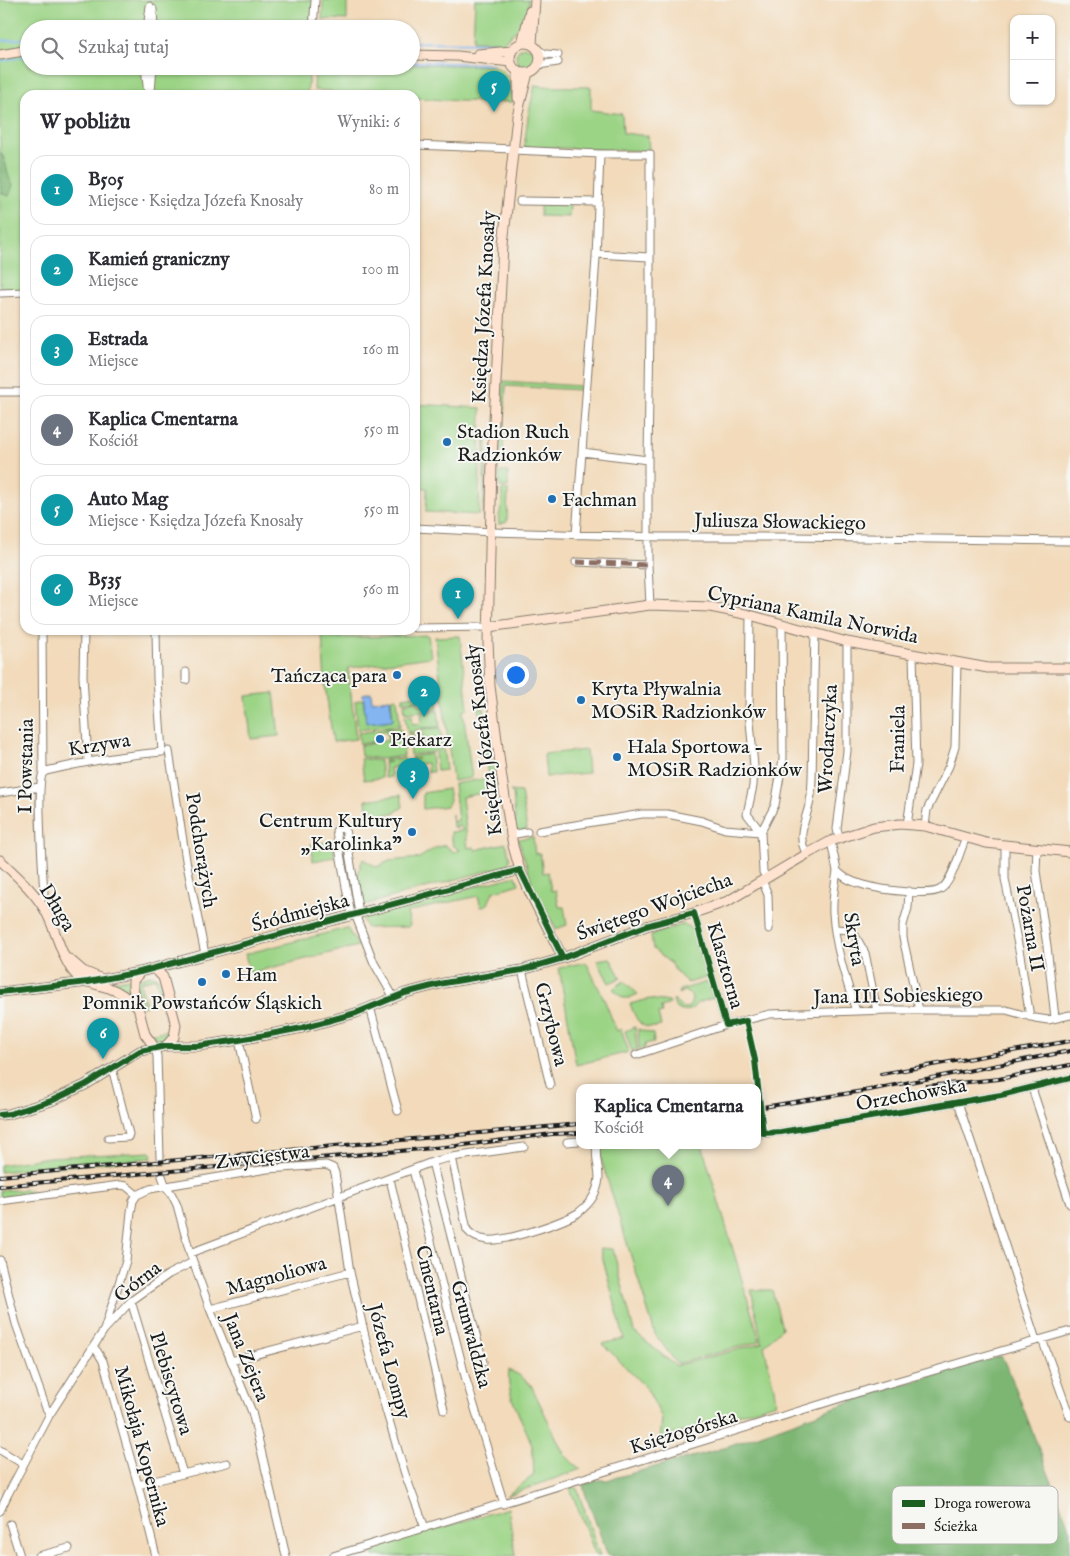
<!DOCTYPE html>
<html lang="pl">
<head>
<meta charset="utf-8">
<style>
	body { margin:0; font-family:"IM FELL English",serif; background:#f7f7f7; color:#2b2b33 }
	.controls { position:absolute; right:15px; top:15px; display:grid; overflow:hidden; border-radius:10px; box-shadow:0 1px 4px #0004 }
	.controls button { width:45px; height:45px; display:grid; place-items:center; padding:0; border:0; border-bottom:1px solid #e1e1e2; background:#fff; color:#2b2b33; font:25px sans-serif }
	.you { position:absolute; left:515px; top:674px; width:18px; height:18px; margin:-12px; border:4px solid #fff; border-radius:50%; background:#1a73e8; box-shadow:0 0 0 8px #1a73e833 }
	.badge { display:grid; place-items:center; width:32px; height:32px; border-radius:50%; background:#1f6fb2; color:#fff; font-size:16px; font-weight:700 }
	.pin { position:absolute; translate:-50% -41px; filter:drop-shadow(0 1px 2px #0008) }
	.pin::after { content:''; position:absolute; top:26px; width:18px; height:15px; background:inherit; clip-path:polygon(0 0,100% 0,50% 100%) }
	.popup { position:absolute; left:576px; top:1084px; width:185px; height:65px; box-sizing:border-box; display:grid; place-content:center; border-radius:10px; background:#fff; filter:drop-shadow(0 1px 4px #0005); font-size:16px; white-space:nowrap; color:#7c7c81 }
	.popup b { font-size:19px; color:#2b2b33 }
	.popup::after { content:''; position:absolute; left:50%; top:100%; margin-left:-10px; border:10px solid transparent; border-top-color:#fff }
	.list { margin:0; padding:0; list-style:none }
	h2 { display:flex; justify-content:space-between; align-items:center; height:65px; margin:0; padding:0 20px; font-size:21px }
	h2 small { font-size:16px; font-weight:400; color:#7c7c81 }
	.list li { display:grid; grid-template-columns:32px 1fr auto; gap:15px; align-items:center; box-sizing:border-box; height:70px; margin:0 10px 10px; padding:0 10px; border:1px solid #e1e1e2; border-radius:15px }
	.list b { display:block; font-size:19px; white-space:nowrap }
	.list p { margin:0; font-size:16px; white-space:nowrap; color:#7c7c81 }
	.list em { font-size:16px; font-style:normal; color:#7c7c81 }
	.icon { flex:none; width:28px; height:28px; fill:none; stroke:currentColor; stroke-width:2; stroke-linecap:round; stroke-linejoin:round }
	.map { position:relative; flex:none; width:1070px; height:1556px; overflow:hidden }
	.search { position:absolute; background:#fff; box-shadow:0 1px 4px #0004; left:20px; top:20px; width:400px; height:55px; display:flex; align-items:center; gap:12px; box-sizing:border-box; padding:0 18px; border-radius:28px; color:#7c7c81; font-size:19px }
	.panel { position:absolute; background:#fff; box-shadow:0 1px 4px #0004; left:20px; top:90px; width:400px; height:545px; border-radius:15px }
	.map>svg:first-child { display:block }
	.green { fill:#9cd486; stroke:#5c7851 }
	.forest { fill:#7db673; stroke:#4c6948 }
	.water { fill:#84b5f0; stroke:#506886 }
	.lines { fill:none; stroke-linecap:round; stroke-linejoin:round }
	.stream { stroke:#84b5f0; stroke-width:2 }
	.street-tunnel { stroke:#c7b49a; stroke-width:7; stroke-dasharray:7 3.5; stroke-linecap:butt }
	.street-casing { stroke:#877b6b; stroke-width:9 }
	.secondary-casing { stroke:#877b6b; stroke-width:11 }
	.street { stroke:#fff; stroke-width:7 }
	.secondary { stroke:#fee3d1; stroke-width:9 }
	.rail-casing { stroke:#1c1c1c; stroke-width:4 }
	.rail { stroke:#f6f6f2; stroke-width:2; stroke-dasharray:5.5; stroke-linecap:butt }
	.quiet { stroke:#8d6e63; stroke-width:5; stroke-dasharray:10 5; stroke-linecap:butt }
	.cycleway-casing { stroke:#f6f6f2; stroke-width:9 }
	.cycleway { stroke:#1b5e20; stroke-width:6 }
	.poi-dot { fill:#1f6fb2; stroke:#f6f6f2; stroke-width:2 }
	.labels { text-anchor:middle; stroke-width:4; stroke-linejoin:round; paint-order:stroke }
	.street-label { font-size:20px; fill:#1c1c1c; stroke:#f6f6f2 }
	.poi-label { font-size:20px; fill:#1c1c1c; stroke:#f6f6f2; text-anchor:start }
	.key { fill:#f6f6f2; stroke:#b5b5b2; stroke-width:1 }
	.key-label { font-size:14px; fill:#1c1c1c }
</style>
</head>
<body>
<div class="map">
<svg width="1070" height="1556" viewBox="0 0 1070 1556">
	<rect width="100%" height="100%" fill="#f6f6f2"/>
	<filter id="ink" filterUnits="userSpaceOnUse"><feTurbulence type="fractalNoise" baseFrequency=".02" numOctaves="2"/><feDisplacementMap in="SourceGraphic" scale="10" xChannelSelector="R" yChannelSelector="G"/><feConvolveMatrix kernelMatrix="1 2 1 2 8 2 1 2 1" color-interpolation-filters="sRGB"/></filter>
	<filter id="wash" filterUnits="userSpaceOnUse"><feTurbulence type="fractalNoise" baseFrequency=".0096" numOctaves="4" result="noise"/><feDisplacementMap in="SourceGraphic" scale="20" xChannelSelector="R" yChannelSelector="G"/><feGaussianBlur stdDeviation="1.12" result="paint"/><feColorMatrix in="noise" values="0 0 0 0 0 0 0 0 0 0 0 0 0 0 0 0 0 1.4 0 .05"/><feComposite in="paint" operator="in"/></filter>
	<g filter="url(#wash)">
		<rect width="100%" height="100%" fill="#f2daba"/>
		<path class="green" d="M0,0H314L312,29H29V66H310L307,95H25V290L0,291V192L9,196L12,185C5,173 8,162 0,152Z
			M323,0H347V20L322,19Z
			M475,0H529L524,27L521,26L500,45L495,46V41H473Z
			M516 57a10 10 0 1 1 20 0a10 10 0 1 1-20 0Z
			M411,64L494,66C511,73 512,86 513,102L459,101L415,98V95H331V91L314,90L315,66H411Z
			M535,85C553,88 573,86 591,87V110L622,114L623,133L648,136L649,151L524,147L528,117Z
			M540,204L570,205L569,217L540,216Z
			M503,381L580,386V390L506,386L503,455L499,450Z
			M415,404L481,408L479,515L426,512L427,488L415,487Z
			M485,431L487,435L486,477L487,517H483Z
			M502,472H508V487H500L499,473Z
			M503,489L508,490L507,522L499,525C496,517 505,505 501,491Z
			M322,632H333V638L428,635L431,657L348,668L356,739L333,742L325,685Z
			M460,636L468,709L463,711L472,778L453,781L435,637Z
			M433,675L436,693L418,700L403,701V697L417,695L416,686L425,685L424,676Z
			M274,693L279,736L251,739L246,696Z
			M436,695L438,709L405,713L404,703L418,701L419,705L428,704L427,698Z
			M397,698L400,725L358,730L355,701L363,699L367,723L393,720L391,699Z
			M479,708H484L485,717H488L489,743H484Z
			M438,711L440,727L421,728L408,734L405,716L412,715L413,724L422,723L421,713Z
			M400,727L401,736L388,739L387,732L378,733L379,741L360,744L358,733Z
			M440,728L443,745L434,752L410,755L408,736L413,733L414,738L423,737L422,729Z
			M402,737L404,756L380,759L361,756L360,746Z
			M489,745L488,753H490L496,777L486,779V777L488,776L484,746Z
			M443,747L446,770L437,771L435,754Z
			M586,750L588,773L546,777L544,754Z
			M431,754L433,772H428L427,763L412,765L411,760L418,759H411V757Z
			M361,758L380,761L382,778L364,780Z
			M404,758L405,766L390,768L391,777L385,778L384,763L391,762H384V760Z
			M483,779L486,781L496,779L497,790L462,797L468,848L474,847L475,850L506,843L510,859L508,865L364,905L361,901L357,875L363,859L377,867L389,861L419,858L435,848L445,845L454,852L460,850L452,845L453,840H451V832L462,831L461,826H457V829H456L455,827H453L452,814L453,822L458,821L454,784Z
			M448,789L450,800L447,806L423,809V793Z
			M510,791L521,792L527,830L516,831L513,793Z
			M401,795L403,807L394,813L368,816L366,800Z
			M533,837L535,854L540,853L543,873L548,872L551,891L556,890L559,907H564L567,925L556,929L533,885L518,839Z
			M333,842L335,857L313,861L311,844Z
			M516,876L519,884L493,892L488,904L481,907L478,896L407,912L410,925L408,927L368,928L366,927L362,919L363,915Z
			M684,924L695,930L708,977L688,983L677,973L670,963L653,949L651,935Z
			M347,928L358,946L250,973L245,954Z
			M610,958L621,978L609,983L597,960Z
			M586,962L604,999L616,1029L617,1031L621,1029L629,1052L576,1065L559,968Z
			M149,975L156,976L161,981L172,1024L168,1026L156,978L140,982L146,1006L143,1007L137,987V980Z
			M129,978V995L112,986L113,981Z
			M624,981L638,994L629,998H623L613,989Z
			M707,982L710,985L713,998L697,1003L691,1010L681,1011L675,1007L673,1000L674,999C679,1005 680,1010 689,1007L692,1001L691,995L684,991L678,994L680,990Z
			M649,999L669,1002L670,1004L661,1007L662,1013L658,1014L661,1026C640,1031 637,1021 630,1004Z
			M635,1027L637,1050L632,1051L625,1031Z
			M173,1029C171,1037 165,1040 158,1041L149,1034Z
			M638,1029L653,1034L654,1042L645,1044V1048L639,1049Z
			M600,1145H702L760,1341L677,1364L655,1334L598,1149Z
			M151,1152L152,1158L0,1172V1165L49,1157Z
			M0,1190H31L33,1193L0,1198Z
			M600,1248L613,1249L634,1332L676,1366L762,1343L751,1290H772L782,1328L764,1346L774,1388L776,1403L660,1439L662,1418L647,1389L603,1344L624,1338Z
			M509,1370L519,1375L531,1385L564,1454L575,1465L581,1469L506,1496L534,1475C533,1466 534,1455 532,1446C525,1422 505,1397 509,1370Z
			M574,1487L577,1488L600,1556H596L570,1488Z
			M508,1508L516,1556H374L371,1549Z"/>
		<path class="forest" d="M0,152C8,162 5,173 13,185L9,196L0,192Z
			M1001,1356L1006,1363L1070,1530V1556H608L585,1493L583,1485L585,1484L600,1480H607L717,1450L871,1394Z"/>
		<path class="water" d="M371,692L372,701L390,699L393,720L366,723L363,694Z"/>
		<g class="lines">
			<path class="stream" d="M0,41L29,38
				M411,42L494,43
				M0,61L29,56
				M411,62L493,64
				M230,66H239"/>
		</g>
	</g>
	<g filter="url(#ink)">
		<g class="lines">
			<path class="street-tunnel" d="M160,1158L162,1176"/>
			<g class="street-casing">
				<path id="street" d="M153,9L154,29
					M147,29L150,6
					M313,29L315,0
					M538,50L546,54L558,55
					M538,65L558,62
					M145,66L148,95
					M151,92L153,66
					M415,145L513,149
					M513,150L600,154H650V326L648,460
					M520,201L598,202
					M596,254L649,257
					M0,293L25,292
					M0,392H25
					M582,452L648,460V565L650,605
					M415,528L494,532L660,537H793L1070,541
					M576,535L596,258L600,154
					M576,562L648,565
					M750,615L749,711L754,766L753,786L747,814L761,832
					M415,628L488,627
					M84,630L83,676L88,761
					M186,672V680
					M169,751L186,860L205,954
					M43,773L46,771C85,762 123,755 162,752L157,679L156,630
					M0,793L40,787
					M907,825L916,764L913,654
					M925,826L927,810L949,766L955,747L957,662
					M539,831L642,814H667L702,821L725,829L761,832
					M510,835L527,832
					M839,838L837,829L847,751V642
					M831,841L837,871C843,877 852,882 861,884C875,889 930,897 941,889C952,882 960,851 966,837
					M1005,845V879L1020,955L1030,1017
					M1037,848L1036,871L1047,946L1055,1018
					M807,854C794,834 809,816 811,795C813,774 812,754 813,733C814,700 814,666 815,633
					M837,871C835,885 832,899 833,913C835,947 846,980 856,1011
					M767,878L763,872L761,832L775,805L783,759L782,624
					M762,880L768,895L769,929
					M909,891L908,908L903,925V938L919,1010
					M39,901L44,894C43,876 36,783 43,773L42,630
					M694,913L726,1025
					M355,914L374,963L393,996
					M351,915L336,831L339,828L345,829L359,913
					M835,929L852,930L865,953L877,1011
					M522,970L550,1085
					M370,1007L398,1111
					M239,1040L256,1119
					M155,1048L157,1056L160,1158
					M636,1055L726,1025L770,1014L888,1010H1006L1035,1018L1048,1020L1070,1015
					M1032,1088L1070,1204
					M958,1102L1036,1340
					M757,1134L781,1132L1001,1095L1070,1078
					M108,1138L128,1137L129,1134L112,1068
					M567,1142L579,1141
					M452,1157L467,1230C472,1236 478,1239 487,1240C505,1242 561,1223 578,1213C583,1209 590,1202 593,1197C606,1173 593,1164 597,1145
					M432,1162L483,1362
					M413,1170L465,1376L504,1504
					M162,1176L166,1187L171,1193L177,1205L190,1253L210,1309L252,1412L286,1556
					M390,1179L444,1410
					M0,1201L120,1185L126,1186L137,1195
					M190,1253L432,1162L452,1157L524,1147
					M0,1260L16,1324L46,1408L50,1414
					M131,1301L183,1474
					M210,1309L350,1272
					M105,1329L131,1301L169,1274L193,1262
					M1042,1339L1070,1417
					M93,1347L97,1351L103,1361L138,1485L156,1556
					M231,1361L363,1326
					M0,1450L23,1464
					M138,1485L227,1463
					M0,1511L8,1494L50,1414L104,1330L126,1261L131,1212L133,1201L137,1195L150,1189L178,1184L267,1169L326,1165L333,1168L335,1173L350,1272L369,1353L405,1474L425,1528
					M10,1524L20,1556
					M38,1556L69,1548
					M333,1556L870,1389L1070,1331"/>
			</g>
			<g class="secondary-casing">
				<path id="secondary" d="M522,43L530,11
					M510 58a15 15 0 1 1 30 0a15 15 0 1 1-30 0Z
					M532,44L535,0
					M478,54L512,51
					M0,55L29,50
					M411,55L457,56L511,62
					M518,71V98
					M528,73L517,116L503,245L492,460L488,642L490,686L502,779L513,846L520,870L530,893L563,958
					M488,627L650,605L710,607L750,615L847,642L988,668H1070
					M0,860C17,876 37,894 47,914C56,931 64,965 77,976C86,983 98,985 109,988C121,992 128,999 137,1007
					M69,959L83,971L102,979
					M152,969L156,970L163,977L176,1025L174,1037L166,1046
					M140,972L133,981V988L145,1034L155,1048
					M0,992L88,982L140,972L520,870
					M0,1115L9,1114L51,1101L85,1085L140,1051L166,1046H198L239,1040L302,1028L356,1013L405,993L444,983L522,970L563,958L646,926L694,913L728,901L807,854L831,841L874,827L900,824L925,826L986,843L1070,852"/>
			</g>
			<use href="#street" class="street"/>
			<use href="#secondary" class="secondary"/>
			<g class="rail-casing">
				<path id="rail" d="M881,1074L1070,1041
					M927,1086L999,1079L1070,1065
					M757,1108L869,1090L1070,1051
					M0,1176L579,1124
					M0,1186L456,1146L552,1134L579,1133"/>
			</g>
			<use href="#rail" class="rail"/>
			<path class="quiet" d="M576,562L648,565"/>
			<g class="cycleway-casing">
				<path id="cycleway" d="M0,992L88,982L140,972L520,870L563,958
					M0,1115L9,1114L51,1101L85,1085L140,1051L166,1046H198L239,1040L302,1028L356,1013L405,993L444,983L522,970L563,958L646,926L694,913L726,1025L746,1021L755,1060L763,1133L781,1132L1001,1095L1070,1078"/>
			</g>
			<use href="#cycleway" class="cycleway"/>
		</g>
	</g>
	<g class="poi-dot">
		<circle cx="447" cy="442" r="5"/>
		<circle cx="552" cy="499" r="5"/>
		<circle cx="397" cy="675" r="5"/>
		<circle cx="581" cy="700" r="5"/>
		<circle cx="380" cy="739" r="5"/>
		<circle cx="617" cy="757" r="5"/>
		<circle cx="412" cy="832" r="5"/>
		<circle cx="226" cy="974" r="5"/>
		<circle cx="202" cy="982" r="5"/>
	</g>
	<g class="labels">
		<g class="street-label">
			<text transform="translate(483 307) rotate(-87)" y="7">Księdza Józefa Knosały</text>
			<text transform="translate(780 521) rotate(1)" y="7">Juliusza Słowackiego</text>
			<text transform="translate(813 614) rotate(12)" y="7">Cypriana Kamila Norwida</text>
			<text transform="translate(827 739) rotate(-87)" y="7">Wrodarczyka</text>
			<text transform="translate(897 739) rotate(-89)" y="7">Franiela</text>
			<text transform="translate(483 740) rotate(-97)" y="7">Księdza Józefa Knosały</text>
			<text transform="translate(99 744) rotate(-9)" y="7">Krzywa</text>
			<text transform="translate(25 766) rotate(-89)" y="7">I Powstania</text>
			<text transform="translate(202 850) rotate(81)" y="7">Podchorążych</text>
			<text transform="translate(654 906) rotate(-20)" y="7">Świętego Wojciecha</text>
			<text transform="translate(58 907) rotate(59)" y="7">Długa</text>
			<text transform="translate(300 912) rotate(-15)" y="7">Śródmiejska</text>
			<text transform="translate(1031 928) rotate(80)" y="7">Pożarna II</text>
			<text transform="translate(855 939) rotate(81)" y="7">Skryta</text>
			<text transform="translate(726 965) rotate(74)" y="7">Klasztorna</text>
			<text transform="translate(898 995) rotate(-1)" y="7">Jana III Sobieskiego</text>
			<text transform="translate(552 1024) rotate(76)" y="7">Grzybowa</text>
			<text transform="translate(911 1094) rotate(-10)" y="7">Orzechowska</text>
			<text transform="translate(262 1156) rotate(-7)" y="7">Zwycięstwa</text>
			<text transform="translate(276 1275) rotate(-15)" y="7">Magnoliowa</text>
			<text transform="translate(137 1281) rotate(-38)" y="7">Górna</text>
			<text transform="translate(433 1290) rotate(77)" y="7">Cmentarna</text>
			<text transform="translate(472 1334) rotate(75)" y="7">Grunwaldzka</text>
			<text transform="translate(247 1357) rotate(68)" y="7">Jana Zejera</text>
			<text transform="translate(390 1361) rotate(75)" y="7">Józefa Lompy</text>
			<text transform="translate(172 1383) rotate(73)" y="7">Plebiscytowa</text>
			<text transform="translate(683 1431) rotate(-17)" y="7">Księżogórska</text>
			<text transform="translate(143 1446) rotate(75)" y="7">Mikołaja Kopernika</text>
		</g>
		<g class="poi-label">
			<text x="457" y="438">Stadion Ruch<tspan x="457" dy="23">Radzionków</tspan></text>
			<text x="562" y="506">Fachman</text>
			<text x="387" y="682" text-anchor="end">Tańcząca para</text>
			<text x="591" y="695">Kryta Pływalnia<tspan x="591" dy="23">MOSiR Radzionków</tspan></text>
			<text x="390" y="746">Piekarz</text>
			<text x="627" y="753">Hala Sportowa -<tspan x="627" dy="23">MOSiR Radzionków</tspan></text>
			<text x="402" y="827" text-anchor="end">Centrum Kultury<tspan x="402" dy="23">„Karolinka”</tspan></text>
			<text x="236" y="981">Ham</text>
			<text x="202" y="1009" text-anchor="middle">Pomnik Powstańców Śląskich</text>
		</g>
	</g>
	<rect x="892" y="1486" width="166" height="58" rx="8" class="key"/>
	<rect x="902" y="1500" width="23" height="7" fill="#1b5e20"/>
	<rect x="902" y="1523" width="23" height="6" fill="#8d6e63"/>
	<g class="key-label">
		<text x="934" y="1508">Droga rowerowa</text>
		<text x="934" y="1531">Ścieżka</text>
	</g>
</svg>
<div class="controls">
<button>+</button>
<button>−</button>
</div>
<div class="you"></div>
<div class="pin badge" style="left:458px;top:619px;background:#0f9aa8">1</div>
<div class="pin badge" style="left:424px;top:717px;background:#0f9aa8">2</div>
<div class="pin badge" style="left:413px;top:799px;background:#0f9aa8">3</div>
<div class="pin badge" style="left:668px;top:1206px;background:#6b7280">4</div>
<div class="popup"><b>Kaplica Cmentarna</b>Kościół</div>
<div class="pin badge" style="left:494px;top:112px;background:#0f9aa8">5</div>
<div class="pin badge" style="left:103px;top:1059px;background:#0f9aa8">6</div>
<div class="search"><svg class="icon" aria-label="search" viewBox="0 0 24 24"><circle cx="10" cy="10" r="6"/><path d="M15 15l6 6"/></svg>Szukaj tutaj</div>
<section class="panel">
<h2>W pobliżu<small>Wyniki: 6</small></h2>
<ul class="list">
<li><span class="badge" style="background:#0f9aa8">1</span><div><b>B505</b><p>Miejsce · Księdza Józefa Knosały</p></div><em>80 m</em></li>
<li><span class="badge" style="background:#0f9aa8">2</span><div><b>Kamień graniczny</b><p>Miejsce</p></div><em>100 m</em></li>
<li><span class="badge" style="background:#0f9aa8">3</span><div><b>Estrada</b><p>Miejsce</p></div><em>160 m</em></li>
<li><span class="badge" style="background:#6b7280">4</span><div><b>Kaplica Cmentarna</b><p>Kościół</p></div><em>550 m</em></li>
<li><span class="badge" style="background:#0f9aa8">5</span><div><b>Auto Mag</b><p>Miejsce · Księdza Józefa Knosały</p></div><em>550 m</em></li>
<li><span class="badge" style="background:#0f9aa8">6</span><div><b>B535</b><p>Miejsce</p></div><em>560 m</em></li>
</ul>
</section>
</div>
</body>
</html>
